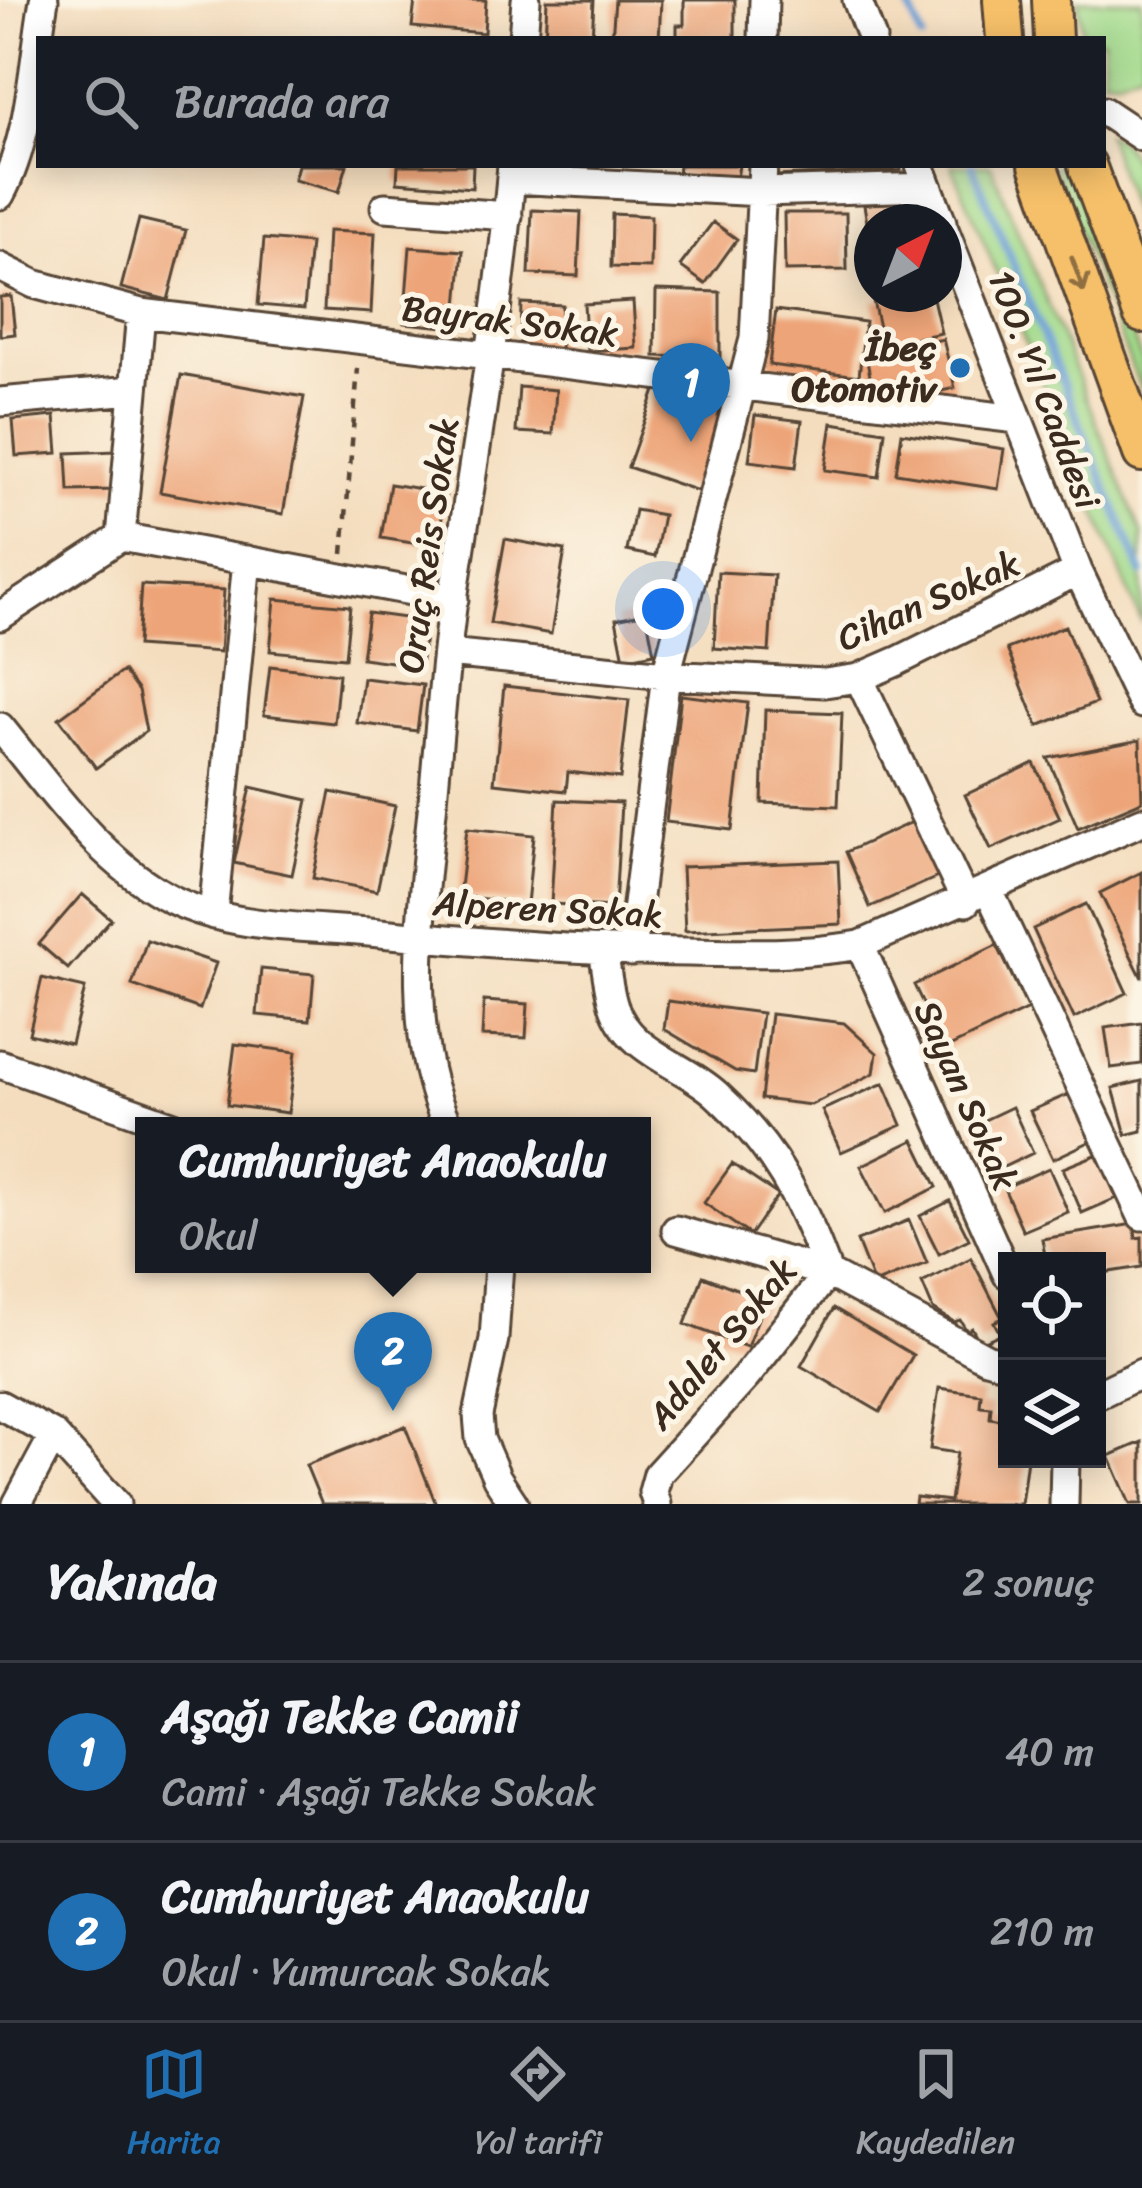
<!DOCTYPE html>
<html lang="tr">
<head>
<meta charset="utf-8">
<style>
	body { margin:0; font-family:Sriracha,sans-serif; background:#242831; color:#f1f3f6 }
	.controls { position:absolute; right:36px; bottom:36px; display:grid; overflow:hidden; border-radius:0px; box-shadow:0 6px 30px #0003 }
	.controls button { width:108px; height:108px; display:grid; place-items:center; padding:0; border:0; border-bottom:3px solid #363941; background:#171b24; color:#f1f3f6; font:60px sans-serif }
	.compass { position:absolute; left:854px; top:204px; width:108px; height:108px; border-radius:50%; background:#171b24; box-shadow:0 6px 30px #0003; rotate:42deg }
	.you { position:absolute; left:663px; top:609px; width:42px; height:42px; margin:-30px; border:9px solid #fff; border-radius:50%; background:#1a73e8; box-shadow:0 0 0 18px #1a73e833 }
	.badge { display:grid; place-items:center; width:78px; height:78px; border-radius:50%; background:#1f6fb2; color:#fff; font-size:39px; font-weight:700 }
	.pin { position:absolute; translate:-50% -99px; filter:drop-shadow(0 3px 6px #0008) }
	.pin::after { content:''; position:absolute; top:63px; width:42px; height:36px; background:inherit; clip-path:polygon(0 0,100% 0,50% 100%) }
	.popup { position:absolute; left:135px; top:1117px; width:516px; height:156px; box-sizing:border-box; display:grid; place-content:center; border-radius:0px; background:#171b24; filter:drop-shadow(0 3px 9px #0005); font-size:39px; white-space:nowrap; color:#9ea1a6 }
	.popup b { font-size:45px; color:#f1f3f6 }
	.popup::after { content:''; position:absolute; left:50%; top:100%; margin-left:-24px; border:24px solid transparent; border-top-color:#171b24 }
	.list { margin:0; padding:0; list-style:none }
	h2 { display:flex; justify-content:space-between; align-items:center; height:156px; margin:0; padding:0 48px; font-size:51px }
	h2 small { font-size:39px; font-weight:400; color:#9ea1a6 }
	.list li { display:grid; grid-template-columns:78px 1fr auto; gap:36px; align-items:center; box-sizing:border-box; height:180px; padding:0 48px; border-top:3px solid #363941 }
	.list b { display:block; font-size:45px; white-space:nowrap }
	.list p { margin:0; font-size:39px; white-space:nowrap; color:#9ea1a6 }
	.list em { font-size:39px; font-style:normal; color:#9ea1a6 }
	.icon { flex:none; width:66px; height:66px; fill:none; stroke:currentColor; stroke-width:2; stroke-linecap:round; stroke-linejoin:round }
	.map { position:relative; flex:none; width:1142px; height:1504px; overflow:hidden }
	.search { position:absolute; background:#171b24; box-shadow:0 6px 30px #0003; left:36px; right:36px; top:36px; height:132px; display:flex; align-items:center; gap:30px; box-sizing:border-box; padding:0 42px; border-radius:0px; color:#9ea1a6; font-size:45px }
	.sheet { height:516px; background:#171b24 }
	nav { display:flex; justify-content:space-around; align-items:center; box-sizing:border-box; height:168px; border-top:3px solid #363941; background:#171b24; font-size:33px; color:#9ea1a6 }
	nav a { display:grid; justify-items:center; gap:6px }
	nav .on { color:#1f6fb2 }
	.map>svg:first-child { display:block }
	.green { fill:#a2da8c; stroke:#6e8255; stroke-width:3 }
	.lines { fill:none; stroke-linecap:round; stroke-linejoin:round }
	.stream { stroke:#689dd4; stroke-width:8 }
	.building { fill:#eda478 }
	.minor-casing { stroke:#574536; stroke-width:33 }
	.major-casing { stroke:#574536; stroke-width:42 }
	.path { stroke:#574536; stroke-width:4.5; stroke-dasharray:9 9; stroke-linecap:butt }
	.minor { stroke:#fff; stroke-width:27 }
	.major { stroke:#f6c06b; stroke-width:36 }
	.oneway { stroke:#8f6e41 }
	.poi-dot { fill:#1f6fb2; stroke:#fcf5e5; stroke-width:4.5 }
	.labels { text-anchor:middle; stroke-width:10; stroke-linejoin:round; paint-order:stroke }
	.street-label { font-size:36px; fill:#3b2a1e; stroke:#fcf5e5 }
	.poi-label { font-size:36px; font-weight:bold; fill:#3b2a1e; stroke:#fcf5e5; text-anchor:end }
</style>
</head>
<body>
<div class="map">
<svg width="1142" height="1504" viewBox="0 0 1142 1504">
	<rect width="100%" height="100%" fill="#fcf5e5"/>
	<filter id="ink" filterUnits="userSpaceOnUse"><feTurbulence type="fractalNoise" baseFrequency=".00833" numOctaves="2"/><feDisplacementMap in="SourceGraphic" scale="24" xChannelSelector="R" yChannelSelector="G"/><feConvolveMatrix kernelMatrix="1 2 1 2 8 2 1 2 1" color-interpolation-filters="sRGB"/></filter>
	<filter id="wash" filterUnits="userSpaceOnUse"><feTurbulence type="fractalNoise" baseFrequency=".004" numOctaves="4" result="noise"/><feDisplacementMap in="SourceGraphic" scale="48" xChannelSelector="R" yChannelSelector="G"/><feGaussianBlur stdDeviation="2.7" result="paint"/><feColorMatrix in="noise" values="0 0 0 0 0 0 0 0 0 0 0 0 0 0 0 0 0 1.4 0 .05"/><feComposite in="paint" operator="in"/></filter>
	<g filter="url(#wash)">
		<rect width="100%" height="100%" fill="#f4ddbe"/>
		<path class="green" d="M1078,0H1142V69L1118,78L1103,77V39H1083Z
			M1106,133C1142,148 1142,191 1136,226Z
			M952,165H991L1142,534V624Z
			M1053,165H1067L1142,361V393Z"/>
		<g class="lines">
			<path class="stream" d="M907,0L922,39
				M972,165L1142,573"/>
		</g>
		<g id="blocks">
			<path class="building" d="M415,0H486L484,33L412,27Z
				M547,0H594L592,39H545Z
				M615,0H661L659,39H612Z
				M684,0H735V39H677V25H684Z
				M298,165H347L339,192L294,180Z
				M398,165H473L472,188L397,182Z
				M679,165H739L736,185L678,175Z
				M775,165H901V170L776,176Z
				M917,196L922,222H872L870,240L864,205Z
				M532,210L581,212L578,276L529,274Z
				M784,213H846L847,270L785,271Z
				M612,214L651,216L650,268L611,267Z
				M139,219L186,230L168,300L121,288Z
				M713,222L737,239L705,284L680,266Z
				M328,231L375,233L371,313L324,310Z
				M264,239L310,243L304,309L258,305Z
				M410,247L463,251L456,328L404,323Z
				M656,290L720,292V358L655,356Z
				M908,294H932L941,333L883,345L873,301Z
				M11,296L15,334L0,336V297Z
				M633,301L636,348L587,351L584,304Z
				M521,303L562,305L560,349L520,347Z
				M776,310L865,322L859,376L769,365Z
				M943,339L955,388L920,396L917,385L890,392L888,382L872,386L866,356Z
				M181,375L304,397L283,514L160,492Z
				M657,385L730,410L701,492L628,467Z
				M519,387L556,390L553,434L516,432Z
				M755,415L802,421L796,467L749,461Z
				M55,416L58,453L16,456L13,420Z
				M832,423L885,431L879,477L825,470Z
				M902,433L1004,449L998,489L896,473Z
				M116,451L118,490L69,491L67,453Z
				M390,484L446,493L437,547L381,538Z
				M635,510L663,515L655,557L627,551Z
				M505,539L565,550L551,634L490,623Z
				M718,572L774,575L769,652L714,648Z
				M141,585L224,590L220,652L137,646Z
				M275,599L350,606L345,658L270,651Z
				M368,613L427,621L421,666L362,658Z
				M646,613L654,653L624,659L616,619Z
				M1065,626L1096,703L1038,726L1007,649Z
				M270,666L339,674L334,723L264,715Z
				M123,671L138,691L146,731L96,768L59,718Z
				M363,678L423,685L417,731L357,723Z
				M504,686L629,700L620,778L568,772L566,791L494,783Z
				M681,695L748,703L732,830L666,822Z
				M765,710L842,713L838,806L762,803Z
				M1140,740L1142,801L1078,828L1048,758Z
				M1034,763L1060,818L991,849L965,795Z
				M251,787L308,800L292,875L234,863Z
				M331,792L395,806L377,891L313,878Z
				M557,800L621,803L615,907L551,904Z
				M917,820L942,875L870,907L846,852Z
				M467,828L534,835L527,904L459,896Z
				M838,861L841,924L685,931L682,867Z
				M1142,872V978L1100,893Z
				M82,894L111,919L68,969L39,944Z
				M1086,904L1127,993L1074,1018L1033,929Z
				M147,940L216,963L200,1009L132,985Z
				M997,945L1028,1009L945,1049L914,985Z
				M261,969L314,974L310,1020L257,1015Z
				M42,978L85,988L71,1044L29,1034Z
				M484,1001L528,1004L526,1038L482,1036Z
				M668,1001L762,1013L754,1074L735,1071L664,1029Z
				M771,1014L844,1023L877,1053L874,1073L811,1105L761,1099Z
				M1142,1023V1064L1111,1068L1105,1028Z
				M235,1044L296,1052L288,1113L227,1105Z
				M1142,1081V1131L1126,1135L1113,1088Z
				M884,1083L902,1125L841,1152L822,1110Z
				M1069,1094L1091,1141L1053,1159L1030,1111Z
				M1012,1107L1033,1153L993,1172L972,1126Z
				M914,1140L937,1187L885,1213L861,1166Z
				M1098,1154L1117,1198L1082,1213L1063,1168Z
				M732,1164L778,1195L750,1235L704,1203Z
				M1049,1168L1068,1212L1023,1231L1004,1188Z
				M950,1201L969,1239L939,1254L920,1216Z
				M909,1220L927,1263L874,1284L857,1241Z
				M1134,1224L1136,1238L1142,1237V1267L1097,1274V1261H1046L1042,1239Z
				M971,1258L1002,1318L994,1322L1000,1334L980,1343L972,1328L967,1331L960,1320L954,1322L933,1309L922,1283Z
				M703,1276L765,1300L747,1347L685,1324Z
				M834,1308L913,1355L880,1412L801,1366Z
				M939,1388L981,1394L980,1406L991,1407L990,1418L1002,1420L1001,1430L1007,1431V1459H1027L1021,1504H915L916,1497L950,1501L957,1453L930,1449Z
				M405,1426L436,1504H322L306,1465Z
				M1142,1442V1504H1130L1109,1456Z"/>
		</g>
	</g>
	<g filter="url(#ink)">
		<use href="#blocks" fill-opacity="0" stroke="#574536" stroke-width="3"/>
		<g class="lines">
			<g class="minor-casing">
				<path id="minor" d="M857,0L872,39
					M523,39L526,0
					M763,39L764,0
					M1103,111L1142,137
					M920,165L942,222
					M511,179L762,192L928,187
					M0,195C31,138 33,63 44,0
					M385,207L508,216
					M944,229L1078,571L1142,704
					M0,267L34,284L141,313L1017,419
					M0,402L132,390
					M121,537L454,599
					M0,616L121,537L141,313
					M447,653L666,675L825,683L859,678L898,661L1078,571
					M859,678L966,902
					M0,727C49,787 101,864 173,900C233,929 305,926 369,932C475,942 582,951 688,952C746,953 803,955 860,945L1142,821
					M989,891L1142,1216
					M213,915L247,560
					M860,945L1007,1274
					M603,949C606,967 608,987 613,1004C628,1053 682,1063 716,1094C775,1148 801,1200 828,1273L746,1377L658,1474L653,1492L657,1504
					M631,952L666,675L754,339L763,165
					M0,1064L174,1126
					M448,1126C402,1032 423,901 433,801C439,734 444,667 453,600C474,455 500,311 512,165
					M676,1230L828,1273L986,1358L1007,1364
					M499,1264L494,1339L478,1415L480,1439L497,1478L514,1504
					M1097,1395L1142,1373
					M0,1405L54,1435L116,1504
					M17,1504L54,1435
					M1064,1504L1065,1459"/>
			</g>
			<g class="major-casing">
				<path id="major" d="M1002,0L1005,39
					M1051,0L1053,39
					M1038,165L1142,453
					M1087,165L1142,314"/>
			</g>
			<path class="path" d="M343,554L358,368"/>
			<use href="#minor" class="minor"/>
			<use href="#major" class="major"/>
		</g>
		<defs><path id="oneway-shaft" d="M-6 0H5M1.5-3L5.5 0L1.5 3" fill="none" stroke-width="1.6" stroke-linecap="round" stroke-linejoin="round" transform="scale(3)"/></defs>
		<use class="oneway" href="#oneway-shaft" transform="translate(1078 275) rotate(70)"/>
	</g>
	<circle class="poi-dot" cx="960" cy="368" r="12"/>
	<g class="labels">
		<g class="street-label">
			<text transform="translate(510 320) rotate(7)" y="13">Bayrak Sokak</text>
			<text transform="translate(1045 389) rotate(69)" y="13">100. Yıl Caddesi</text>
			<text transform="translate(427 545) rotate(-82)" y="13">Oruç Reis Sokak</text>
			<text transform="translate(928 600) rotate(-24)" y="13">Cihan Sokak</text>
			<text transform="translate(548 908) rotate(3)" y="13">Alperen Sokak</text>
			<text transform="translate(967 1095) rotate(66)" y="13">Sayan Sokak</text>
			<text transform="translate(721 1343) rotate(-50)" y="13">Adalet Sokak</text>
		</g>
		<g class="poi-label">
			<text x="936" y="360">İbeç<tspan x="936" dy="41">Otomotiv</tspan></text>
		</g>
	</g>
</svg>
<div class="controls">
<button><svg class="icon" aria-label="locate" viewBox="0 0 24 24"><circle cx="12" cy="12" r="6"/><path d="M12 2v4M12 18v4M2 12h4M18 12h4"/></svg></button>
<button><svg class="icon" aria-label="layers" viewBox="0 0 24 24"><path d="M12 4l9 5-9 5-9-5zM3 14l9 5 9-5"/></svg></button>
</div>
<svg class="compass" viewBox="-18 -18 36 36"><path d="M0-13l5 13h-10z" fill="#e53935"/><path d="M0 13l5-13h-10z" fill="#9ea1a6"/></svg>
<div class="you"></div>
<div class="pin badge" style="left:691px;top:442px">1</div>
<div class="pin badge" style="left:393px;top:1411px">2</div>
<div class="popup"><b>Cumhuriyet Anaokulu</b>Okul</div>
<div class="search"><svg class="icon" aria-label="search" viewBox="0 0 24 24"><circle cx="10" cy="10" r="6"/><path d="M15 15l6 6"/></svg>Burada ara</div>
</div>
<section class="sheet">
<h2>Yakında<small>2 sonuç</small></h2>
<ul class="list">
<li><span class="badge">1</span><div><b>Aşağı Tekke Camii</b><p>Cami · Aşağı Tekke Sokak</p></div><em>40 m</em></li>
<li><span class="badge">2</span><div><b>Cumhuriyet Anaokulu</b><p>Okul · Yumurcak Sokak</p></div><em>210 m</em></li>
</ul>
</section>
<nav>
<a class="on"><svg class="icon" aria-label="map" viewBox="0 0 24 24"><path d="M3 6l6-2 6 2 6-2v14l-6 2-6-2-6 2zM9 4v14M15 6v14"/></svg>Harita</a>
<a><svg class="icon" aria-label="directions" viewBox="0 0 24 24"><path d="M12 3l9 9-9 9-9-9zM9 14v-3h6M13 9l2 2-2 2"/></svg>Yol tarifi</a>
<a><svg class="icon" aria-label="saved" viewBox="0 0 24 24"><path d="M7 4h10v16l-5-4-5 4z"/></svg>Kaydedilen</a>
</nav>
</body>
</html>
